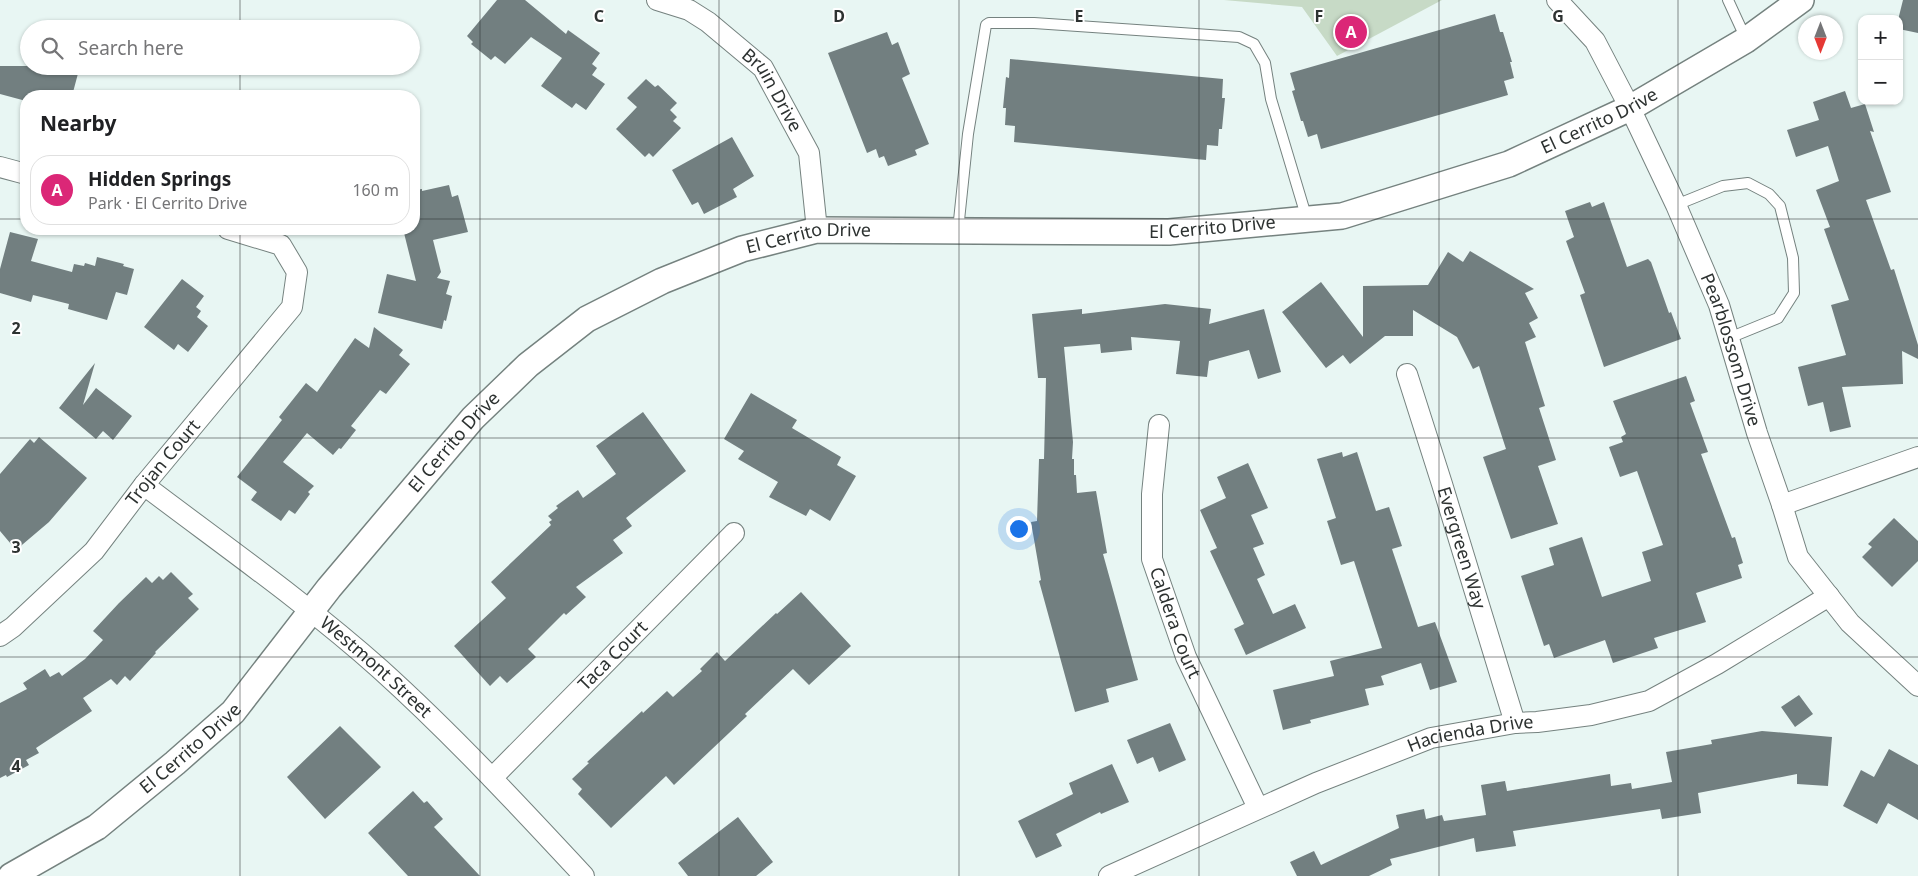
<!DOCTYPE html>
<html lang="en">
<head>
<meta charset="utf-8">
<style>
	body { margin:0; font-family:"Noto Sans",sans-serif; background:#f2f2f2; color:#202124 }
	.controls { position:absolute; right:15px; top:15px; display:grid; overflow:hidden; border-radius:10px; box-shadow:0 1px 4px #0004 }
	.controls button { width:45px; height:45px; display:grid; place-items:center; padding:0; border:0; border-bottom:1px solid #e0e0e0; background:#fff; color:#202124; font:25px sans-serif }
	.compass { position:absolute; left:1798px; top:15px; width:45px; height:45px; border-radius:50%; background:#fff; box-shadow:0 1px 4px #0004; rotate:180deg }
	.you { position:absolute; left:1018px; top:528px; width:18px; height:18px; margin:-12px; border:4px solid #fff; border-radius:50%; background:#1a73e8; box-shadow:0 0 0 8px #1a73e833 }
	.badge { display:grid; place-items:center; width:32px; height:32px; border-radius:50%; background:#db2777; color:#fff; font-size:16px; font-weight:700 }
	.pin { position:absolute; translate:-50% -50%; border:2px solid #fff; box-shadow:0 1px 5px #0006 }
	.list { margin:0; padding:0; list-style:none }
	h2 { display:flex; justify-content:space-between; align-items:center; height:65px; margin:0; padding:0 20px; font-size:21px }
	h2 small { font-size:16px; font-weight:400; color:#757577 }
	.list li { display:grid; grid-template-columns:32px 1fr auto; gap:15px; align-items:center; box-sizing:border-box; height:70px; margin:0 10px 10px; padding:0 10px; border:1px solid #e0e0e0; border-radius:20px }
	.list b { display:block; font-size:19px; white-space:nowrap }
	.list p { margin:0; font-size:16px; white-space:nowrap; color:#757577 }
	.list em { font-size:16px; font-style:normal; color:#757577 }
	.icon { flex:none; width:28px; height:28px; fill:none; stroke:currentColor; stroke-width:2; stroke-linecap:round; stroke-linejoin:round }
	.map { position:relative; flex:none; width:1918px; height:876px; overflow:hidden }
	.search { position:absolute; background:#fff; box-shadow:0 1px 4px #0004; left:20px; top:20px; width:400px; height:55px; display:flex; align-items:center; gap:12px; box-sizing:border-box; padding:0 18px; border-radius:28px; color:#757577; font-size:19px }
	.panel { position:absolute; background:#fff; box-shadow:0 1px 4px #0004; left:20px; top:90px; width:400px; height:145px; border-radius:20px }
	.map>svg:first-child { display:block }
	.green { fill:#c7dac6 }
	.building { fill:#727f80 }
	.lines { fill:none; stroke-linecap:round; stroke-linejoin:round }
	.service-casing { stroke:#75827f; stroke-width:12 }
	.minor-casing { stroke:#75827f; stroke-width:22 }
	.tertiary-casing { stroke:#75827f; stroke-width:28 }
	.service { stroke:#fff; stroke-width:10 }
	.minor { stroke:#fff; stroke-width:20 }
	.tertiary { stroke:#fff; stroke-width:25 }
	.grid { fill:none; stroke:#2d3231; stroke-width:1; stroke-opacity:0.55 }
	.labels { text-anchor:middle; stroke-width:4; stroke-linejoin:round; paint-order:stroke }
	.street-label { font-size:18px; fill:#2d3231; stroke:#fff }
	.grid-label { font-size:16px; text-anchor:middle; font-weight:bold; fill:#2d3231; stroke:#fff; stroke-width:4; stroke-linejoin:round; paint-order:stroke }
</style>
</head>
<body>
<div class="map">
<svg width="1918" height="876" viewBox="0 0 1918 876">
	<rect width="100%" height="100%" fill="#e8f6f3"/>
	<path class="green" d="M1224,0H1442L1337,56L1302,7Z"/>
	<path class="building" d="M497,0H525L566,34L568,30L600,53L592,64L597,68L592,75L605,84L586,110L576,103L572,108L541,86L562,58L531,37L505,64L495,56L491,60L471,44L473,42L467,36Z
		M1903,0H1918V33L1899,29V16Z
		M1495,14L1500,32H1503L1512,62H1510L1514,78L1504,81L1508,95L1321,149L1317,134L1308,137L1303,121H1301L1292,91L1295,90L1290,73Z
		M887,32L892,45L898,42L910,74L902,78L929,144L915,150L917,155L888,166L884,156L879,158L876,149L867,153L828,53Z
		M1010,59L1223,79L1222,98H1225L1222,129H1219L1218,146L1207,145L1206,160L1014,142L1015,126L1005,125L1006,108H1003L1006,77L1009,78Z
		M0,66H80L72,96H26V101L0,94Z
		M646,79L655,87L658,85L677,103L670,110L677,117L673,121L681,128L653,157L649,153L645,157L616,129L637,107L627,98Z
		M1845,91L1851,108L1865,104L1874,132L1870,131L1891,192L1866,200L1891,270L1894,269L1918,345V359L1902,351L1903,384L1842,387L1851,427L1830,432L1823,402L1808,406L1798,367L1846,355L1831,305L1849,300L1824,229L1830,227L1816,190L1839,181L1828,146L1796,157L1787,130L1819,120L1813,102Z
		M732,137L754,176L733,189L737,197L704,214L698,202L692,205L672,170Z
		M449,185L452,197L458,195L468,232L433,240L441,272L437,278L450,281L446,294L452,296L446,321L444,320L442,329L378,313L387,274L416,281L403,229H414V190L422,189V191Z
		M1590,202L1592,207L1604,202L1627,267L1648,259L1651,262L1669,313L1671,312L1681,339L1604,367L1580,295L1585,293L1566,241L1574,237L1565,211Z
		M10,232L38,239L31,261L72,272L74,264L84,266L85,263L95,266L97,257L124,264L123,266L134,269L127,295L116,292L107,320L68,309L69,304L33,295L31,302L0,293V269Z
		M1470,251L1534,289L1525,293L1538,318L1529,323L1536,337L1525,342L1545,406L1539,408L1556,460L1538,466L1558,524L1511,539L1483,457L1506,449L1479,366L1473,369L1457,337L1413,310V336H1385L1350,364L1343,355L1326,368L1282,312L1321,282L1363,337V286L1428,285L1448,252L1463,262Z
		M182,279L204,296L196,307L201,311L197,317L208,326L188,352L178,344L174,350L144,327Z
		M1165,304L1211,309L1209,324L1264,309L1281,372L1258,379L1249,350L1209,361L1207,377L1176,374L1180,341L1131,337L1132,350L1101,353L1100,344L1064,347L1073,442L1072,459H1074V475H1076L1077,493L1096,491L1107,553L1103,554L1138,680L1106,689L1109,702L1075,712L1039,581L1041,580L1031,522L1037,521L1039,459H1044L1046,378H1038L1032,314L1082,309V314Z
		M374,327L403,350L399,355L410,364L386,394L380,390L351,426L356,430L341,449L339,448L333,455L307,433L283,462L314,486L308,492L310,494L295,514L289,510L281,521L251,500L257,492L237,477L282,420L279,417L306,383L317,392L355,338L369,348Z
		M95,363L83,405L96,388L132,416L113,440L103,431L96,439L59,408Z
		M1686,376L1695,401L1690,403L1708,452L1701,454L1732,538L1735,537L1743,563L1738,565L1742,578L1696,593L1706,622L1654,638L1658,648L1613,663L1605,640L1554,658L1549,644L1544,646L1521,576L1554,565L1549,548L1582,537L1602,597L1651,581L1642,552L1663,545L1637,471L1620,477L1609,447L1623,442L1621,437L1626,434L1613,401Z
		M751,393L797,420L792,428L841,457L837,465L856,476L830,521L810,509L806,516L769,497L778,482L738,459L744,451L724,439Z
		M643,412L686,471L626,518L632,526L613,540L623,553L576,587L586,597L566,615L564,613L528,649L536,657L507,683L500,676L490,686L454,646L506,598L491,582L551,525L549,522L552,520L548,516L558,508L556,506L578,490L583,498L616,474L596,446Z
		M39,437L87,478L49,522L16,550L0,531V474L30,439L34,443Z
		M1342,452L1343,457L1357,452L1376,511L1389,507L1402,546L1392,549L1418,627L1435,622L1457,682L1430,690L1421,663L1381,676L1384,685L1365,689L1369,705L1310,720L1311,723L1283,730L1273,690L1334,676L1330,661L1382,648L1354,561L1341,565L1327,521L1336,518L1317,459Z
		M1248,463L1268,508L1251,515L1264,544L1253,548L1265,575L1257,579L1273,614L1295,604L1306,628L1246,655L1234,629L1244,624L1210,551L1217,548L1200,510L1226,498L1217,477Z
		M1894,518L1918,541V561L1892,587L1862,557L1872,547L1868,544Z
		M171,572L193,594L188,598L199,609L155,652L156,653L130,681L125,676L117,685L111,679L83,698L92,711L36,748L39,753L26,760L29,765L7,777L6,775L0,778V703L27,689L23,683L45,669L50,677L59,672L62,676L85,659L103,640L93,631L119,603L146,577L152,583L159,576L163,580Z
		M801,592L851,646L809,685L793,669L745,714L747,716L674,785L666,776L611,828L578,794L582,789L572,779L589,763L587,762L642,711L643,713L667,691L673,697L702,671L700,669L717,652L725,661L776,613L777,614Z
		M1799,695L1813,714L1795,727L1781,707Z
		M1170,723L1186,760L1159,772L1153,757L1137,764L1127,740Z
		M340,726L381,767L325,819L287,777Z
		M1762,731L1832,737L1828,786L1797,784V774L1698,793L1701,813L1662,819L1660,809L1513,831L1516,846L1476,852L1474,838L1390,859L1392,865L1369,876H1297L1290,862L1314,851L1321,865L1399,828L1396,815L1424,809L1426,819L1442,815L1444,821L1486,815L1481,785L1505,781L1507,791L1610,774L1611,786L1631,783L1632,789L1672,782L1666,752L1712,744L1711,740Z
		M1889,749L1918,765V820L1888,803L1877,824L1843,806L1861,770L1874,777Z
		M1112,764L1129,802L1101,814L1100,812L1056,834L1062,846L1036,858L1018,821L1073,794L1069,783Z
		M413,791L424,803L427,801L443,819L434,827L480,876H408L368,833Z
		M738,817L773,862L756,876H688L678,863Z"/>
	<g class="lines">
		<g class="service-casing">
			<path id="service" d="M1728,0L1746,39
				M1676,205L1723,186L1748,183L1769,194L1780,206L1793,258L1794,293L1778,318L1729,338
				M958,230L968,134L986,25L989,23H1034L1239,37L1254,44L1265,63L1271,99L1307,219"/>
		</g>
		<g class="minor-casing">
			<g id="minor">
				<path id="s1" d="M657,0L689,10L708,22L763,68L809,153L817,230"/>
				<path id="s2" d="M1557,0L1595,41L1630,108L1676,205L1719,305L1757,433L1782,505L1798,557L1850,623L1918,686"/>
				<path d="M0,167L26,174"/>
				<path id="s3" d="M1407,374L1442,484L1515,723"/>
				<path id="s4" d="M1159,425L1152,494V559L1186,657L1258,808"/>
				<path id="s5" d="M144,485C223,545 306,603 380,669C452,734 518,805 584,876"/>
				<path d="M1782,505L1918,457"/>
				<path id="s6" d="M0,636L13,627L94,551L144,485L292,307L297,272L281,245L228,229"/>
				<path id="s7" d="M492,778L734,533"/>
				<path id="s8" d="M1109,876L1316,783L1431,738L1515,723L1537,722L1591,715L1649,701L1717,664L1829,596"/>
			</g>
		</g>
		<g class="tertiary-casing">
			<g id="tertiary">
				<path id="s9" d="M11,876L97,827L175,763L233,712L329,588L473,418L528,365L587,319L662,281L742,249L817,230L1169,232L1342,216L1509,164L1630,108L1746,40L1801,0"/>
			</g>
		</g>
		<use href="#service" class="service"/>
		<use href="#minor" class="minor"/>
		<use href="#tertiary" class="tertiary"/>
	</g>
	<path class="grid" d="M240,0V29M480,0V876M719,0V876M959,0V876M1199,0V876M1439,0V876M1678,0V876M240,66V96M0,219H26M414,219H1918M240,229V876M0,438H1918M0,657H1918"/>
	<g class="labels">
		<g class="street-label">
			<text dy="6" stroke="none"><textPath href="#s1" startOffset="151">Bruin Drive</textPath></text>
			<text dy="6" stroke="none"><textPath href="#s9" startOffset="1856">El Cerrito Drive</textPath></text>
			<text dy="6" stroke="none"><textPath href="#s9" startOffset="1451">El Cerrito Drive</textPath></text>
			<text dy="6" stroke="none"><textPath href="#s9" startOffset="1046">El Cerrito Drive</textPath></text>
			<text dy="6" stroke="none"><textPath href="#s2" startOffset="394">Pearblossom Drive</textPath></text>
			<text dy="6" stroke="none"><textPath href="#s9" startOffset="626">El Cerrito Drive</textPath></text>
			<text dy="6" stroke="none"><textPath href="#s6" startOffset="239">Trojan Court</textPath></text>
			<text dy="6" stroke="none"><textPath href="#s3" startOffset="182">Evergreen Way</textPath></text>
			<text dy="6" stroke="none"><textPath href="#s4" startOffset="202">Caldera Court</textPath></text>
			<text dy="6" stroke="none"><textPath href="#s7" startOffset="172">Taca Court</textPath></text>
			<text dy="6" stroke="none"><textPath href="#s5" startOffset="295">Westmont Street</textPath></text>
			<text dy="6" stroke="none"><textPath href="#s8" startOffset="390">Hacienda Drive</textPath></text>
			<text dy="6" stroke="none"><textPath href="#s9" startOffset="221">El Cerrito Drive</textPath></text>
		</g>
	</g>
	<g class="grid-label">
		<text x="599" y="22">C</text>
		<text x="839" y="22">D</text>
		<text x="1079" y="22">E</text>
		<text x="1319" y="22">F</text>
		<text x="1558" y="22">G</text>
		<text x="16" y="334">2</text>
		<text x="16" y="553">3</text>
		<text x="16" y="772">4</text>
	</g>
</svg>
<div class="controls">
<button>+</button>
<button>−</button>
</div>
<svg class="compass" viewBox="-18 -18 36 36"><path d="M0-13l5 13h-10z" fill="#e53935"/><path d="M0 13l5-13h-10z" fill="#757577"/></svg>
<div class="you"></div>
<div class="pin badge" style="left:1351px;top:32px">A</div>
<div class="search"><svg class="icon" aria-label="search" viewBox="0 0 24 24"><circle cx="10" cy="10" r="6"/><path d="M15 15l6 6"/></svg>Search here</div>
<section class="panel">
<h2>Nearby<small></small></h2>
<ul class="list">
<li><span class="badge">A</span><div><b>Hidden Springs</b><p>Park · El Cerrito Drive</p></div><em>160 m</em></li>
</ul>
</section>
</div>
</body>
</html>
